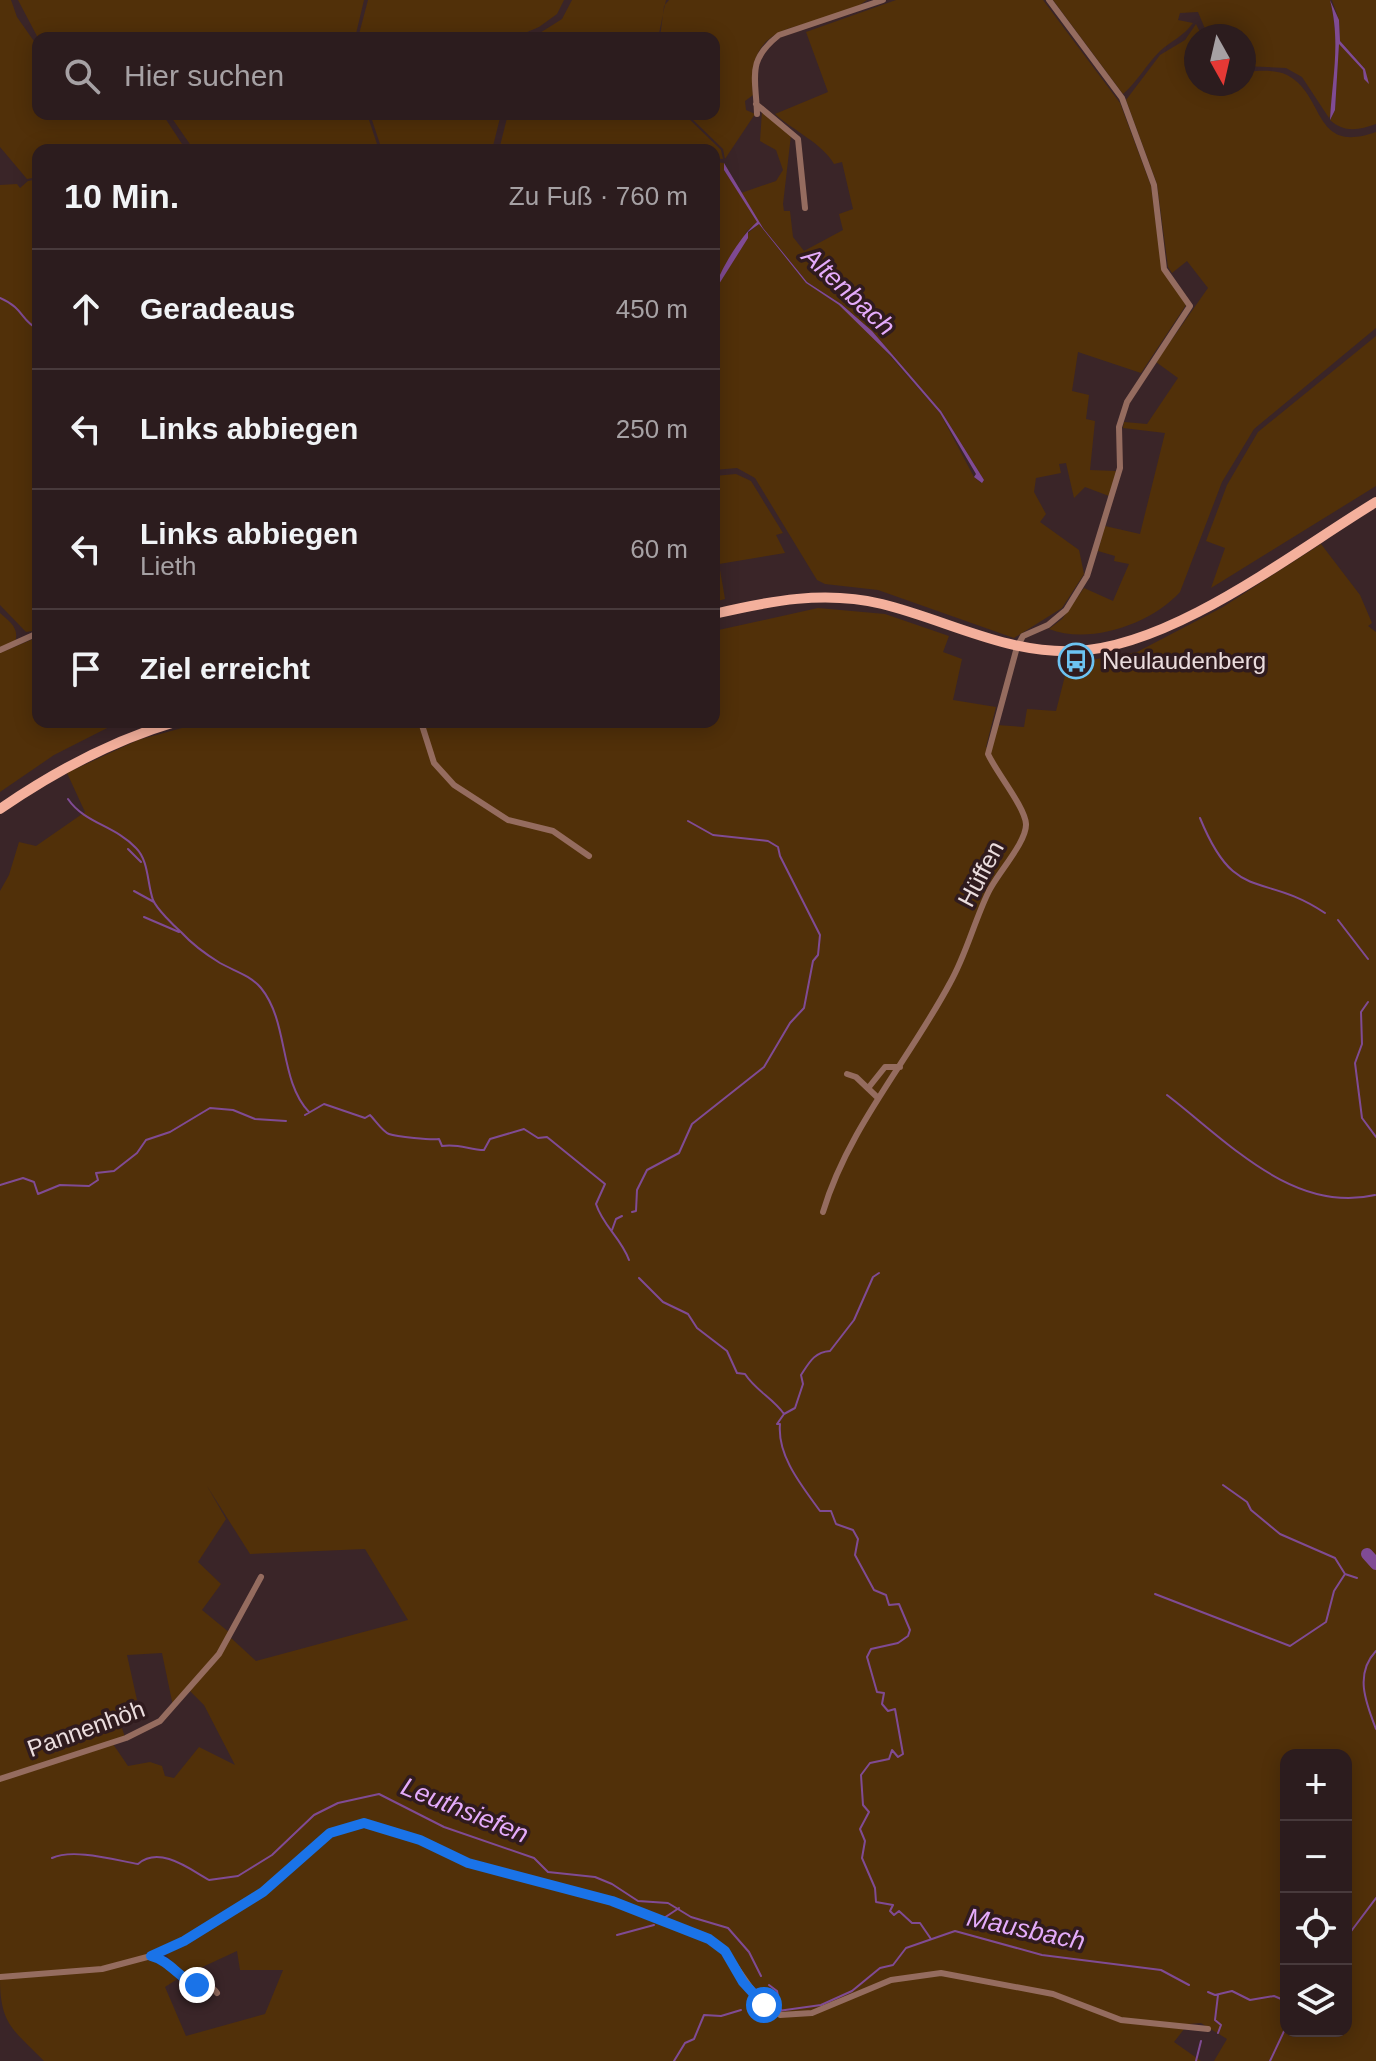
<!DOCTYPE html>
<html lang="de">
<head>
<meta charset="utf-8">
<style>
	body { margin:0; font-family:Arial,sans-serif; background:#342527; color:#f1f3f6 }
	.controls { position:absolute; right:24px; bottom:24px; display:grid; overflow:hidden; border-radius:16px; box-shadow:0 4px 20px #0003 }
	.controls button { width:72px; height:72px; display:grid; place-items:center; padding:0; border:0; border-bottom:2px solid #483a3c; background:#2c1c1e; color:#f1f3f6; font:40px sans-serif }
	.compass { position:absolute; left:1184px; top:24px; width:72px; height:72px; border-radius:50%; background:#2c1c1e; box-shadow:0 4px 20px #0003; rotate:172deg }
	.stop { position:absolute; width:24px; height:24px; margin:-18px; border:6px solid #1a73e8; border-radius:50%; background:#fff }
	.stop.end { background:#1a73e8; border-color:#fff; box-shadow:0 2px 8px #0008 }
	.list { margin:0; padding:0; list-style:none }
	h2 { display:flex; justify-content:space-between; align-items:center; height:104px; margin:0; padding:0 32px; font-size:34px }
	h2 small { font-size:26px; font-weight:400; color:#a6a1a4 }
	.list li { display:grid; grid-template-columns:52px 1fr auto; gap:24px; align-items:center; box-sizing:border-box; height:120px; padding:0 32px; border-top:2px solid #483a3c }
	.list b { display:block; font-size:30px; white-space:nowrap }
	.list p { margin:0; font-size:26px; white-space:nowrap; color:#a6a1a4 }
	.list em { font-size:26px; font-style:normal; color:#a6a1a4 }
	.icon { flex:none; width:44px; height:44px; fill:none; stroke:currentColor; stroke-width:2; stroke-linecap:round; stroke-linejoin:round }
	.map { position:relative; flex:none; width:1376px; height:2061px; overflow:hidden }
	.search { position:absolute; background:#2c1c1e; box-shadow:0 4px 20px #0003; left:32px; top:32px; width:688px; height:88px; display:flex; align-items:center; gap:20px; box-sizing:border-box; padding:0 28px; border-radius:16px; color:#a6a1a4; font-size:30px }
	.panel { position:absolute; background:#2c1c1e; box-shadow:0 4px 20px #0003; left:32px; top:144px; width:688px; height:584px; border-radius:16px }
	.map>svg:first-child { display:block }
	.green { fill:#513009; fill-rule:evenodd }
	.water { fill:#804b94 }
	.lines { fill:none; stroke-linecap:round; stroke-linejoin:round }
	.stream { stroke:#804b94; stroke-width:2 }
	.river { stroke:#804b94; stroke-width:12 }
	.minor { stroke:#956c5f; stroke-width:6 }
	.primary { stroke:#f4b09c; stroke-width:10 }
	.route { stroke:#1a73e8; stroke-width:10 }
	.labels { text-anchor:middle; stroke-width:7; stroke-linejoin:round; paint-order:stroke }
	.poi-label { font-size:24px; fill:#ebddde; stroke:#301b1e; text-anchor:start }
	.street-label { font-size:24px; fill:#ebddde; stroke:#301b1e }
	.water-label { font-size:26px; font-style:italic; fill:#e4abfb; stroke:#301b1e }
</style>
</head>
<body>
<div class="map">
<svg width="1376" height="2061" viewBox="0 0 1376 2061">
	<rect width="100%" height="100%" fill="#3a2528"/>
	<path class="green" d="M0,0H11L17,17L38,47V114H156L165,118L186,150H38V177L27,179L0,147Z
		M18,0H364L355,38H38Z
		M368,0H564L557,14L539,27L513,38H358Z
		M572,0H666L658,38H532L562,19Z
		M669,0H867C821,36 744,8 753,95L745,101L746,110L755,114L725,159L723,149L687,114H714V38H660L664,6Z
		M896,0H1043L1120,103L1151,186L1162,270L1186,305L1141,373L1078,352L1072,391L1089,395L1086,419L1095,421L1090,470L1116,471L1109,496L1085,487L1074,498L1066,463L1059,464L1061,473L1036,478L1034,492L1046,514L1040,522L1079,550L1084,574L1062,608L1014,638L878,590L825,584L817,580L755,478L737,468L714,470V292L748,233L759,224L806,283L839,305L870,333L940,413L974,477L981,483L984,480L941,411L872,331L841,304L807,282L763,228L741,193L776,181L783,170L776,150L760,141L762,111L791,135L783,204L784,211H790L793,237L804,251L843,230L839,214L853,209L842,162L834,164C823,144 794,131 775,114L828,92L806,32Z
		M1053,0H1330C1337,28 1341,92 1329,118L1302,77L1286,68L1244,66V36H1208L1198,12L1180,13L1178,20L1193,23C1183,37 1172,40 1160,51C1146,65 1138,81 1123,94Z
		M1332,0H1376V124C1359,130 1344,133 1330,120L1335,110L1339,43L1363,70L1366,79L1365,69L1340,41L1339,20Z
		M1196,24L1202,36H1196V84H1244V72C1258,71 1274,69 1287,75C1326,95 1312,155 1376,132V328L1254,429L1222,482L1180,592C1151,624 1090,645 1049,629L1062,619L1084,588L1113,601L1129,564L1114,561L1115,556L1098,551L1105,526L1140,534L1165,433L1123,428L1124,422L1147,424L1178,378L1156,362L1208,288L1187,261L1172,273L1168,267L1157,184L1126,100L1160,55L1185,40Z
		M169,114H367L379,150H194Z
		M370,114H501L492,150H382Z
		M508,114H684L721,150L723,159L714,158L716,150L711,146L702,150L691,146V150H499Z
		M714,162L724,163V170L758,222L747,231L714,289Z
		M38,179V630L26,632L0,605V185L17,184L20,188L28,181Z
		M1376,336V486L1211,588L1225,548L1206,541L1227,485L1258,432Z
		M736,474L751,481L783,533L776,535L785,553L719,564L725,599L714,602V476Z
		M1321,544L1360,595L1372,623L1368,626L1376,632V2061H1214L1227,2039L1201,2023L1188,2024L1174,2042L1201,2061H44C14,2030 0,2025 0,1979L102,1970L152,1959L166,1964L179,1978L165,1987L186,2036L265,2014L283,1970H240L237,1951L183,1976L165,1953L263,1888C225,1913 185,1945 141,1959C97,1973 46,1972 0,1975V1781L113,1744L128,1766L150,1762L162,1766L165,1776L174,1778L199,1747L235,1765L204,1705L190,1691L231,1638L256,1661L408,1620L365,1549L250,1554L207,1486L226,1519L198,1562L221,1584L202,1610L230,1633L218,1653L173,1706L162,1653L127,1655L137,1700L115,1708L125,1737L0,1777V891L9,875L19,842L36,846L85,812L67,773L138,740L204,722H714V631L818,608L885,614L949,636L943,652L962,659L953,700L996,707L986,747L991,748L997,725L1024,727L1027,709L1056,711L1068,664L1137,652L1223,607ZM1286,1755H1346V2031H1286ZM669,1923L722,1946L745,1982L742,1983C719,1946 712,1941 670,1928Z
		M0,613C9,621 20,628 15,642L0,647Z
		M38,637V722H119L54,755L0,792V653Z"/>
	<path class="water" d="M1330,0L1339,20L1340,41L1365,69L1369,84L1364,79L1363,70L1339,44L1335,110L1330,120C1332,79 1341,43 1330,0Z
		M724,163L763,228L807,282L841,304L872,331L941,411L984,480L982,483L974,477L976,474L940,413L891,356L839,305L806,283L759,224L748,232V238L714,292C719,270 741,236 757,222L724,170Z"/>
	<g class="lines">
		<path class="stream" d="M0,298C25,309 20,320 38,329
			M68,799C84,823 116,826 136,848C149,861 147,883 153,900C157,909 173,925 181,932C191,943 207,955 220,963C234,971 250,975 261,988C289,1022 279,1081 309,1112
			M1200,818C1236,906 1261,870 1325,913
			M128,849L141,862
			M134,891L154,902
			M144,917L179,932
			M1338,920L1368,959
			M1368,1002L1361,1012L1362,1044L1355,1063L1362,1118L1376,1137
			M1167,1095C1227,1141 1293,1214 1375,1195
			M305,1115L324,1104L365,1118L370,1115C375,1120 383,1132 389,1134C397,1137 431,1140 439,1139L442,1146C458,1143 470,1150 484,1150L490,1139L524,1129L538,1138L547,1137L605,1184L596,1204C603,1226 621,1238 629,1260
			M0,1185L23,1178L34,1182L38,1194L60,1185L89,1186L98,1180L96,1173L114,1171L137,1153L146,1140L170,1132L210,1108L233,1110L255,1119L286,1121
			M632,1212L636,1211L637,1190L647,1170L679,1153L692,1124L764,1067L790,1023L804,1008L813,961L818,955L820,935L780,856L778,847L768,841L713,835L688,821
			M612,1230L616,1219L622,1216
			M639,1278L663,1302L688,1314L697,1328L727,1351L737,1373L745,1374C756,1391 773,1398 784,1414L777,1424H780C777,1456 802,1486 820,1511H831L836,1524L853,1530L858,1539L855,1555L874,1590L886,1595L889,1605L899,1604L910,1630L908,1636L898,1643L871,1649L867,1657L877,1692L884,1693L882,1704L888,1711L895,1709L903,1754L898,1757L892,1750L889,1759L870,1763L861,1775L863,1805L869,1812L860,1829L865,1841L862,1858L875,1888L876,1902L893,1905L890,1911L894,1915L899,1911L912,1923H920L931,1939
			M784,1414L795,1408L803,1384L801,1375C809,1363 814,1352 830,1351L854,1320L873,1277L879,1273
			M1223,1485L1247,1502L1251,1510L1280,1534L1335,1558L1345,1574L1357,1578
			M1155,1594L1290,1646L1326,1622L1334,1591L1345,1574
			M1376,1651C1354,1674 1366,1703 1376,1729
			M52,1858C73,1848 115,1860 138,1864C160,1845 191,1870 209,1880L238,1876L272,1855L314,1815L338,1803L379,1794L444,1827L534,1858L548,1872L595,1877L612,1884L638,1901L668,1903L691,1917L728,1928L749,1952L761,1976
			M664,1918L679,1908
			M617,1935L654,1925
			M1346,1938L1376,1898
			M769,1985L777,1991L781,2011
			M1208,1992L1215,1995L1232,1991L1250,2000L1274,1996L1286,2001
			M778,2011L821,2005L852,1991L880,1968L893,1965L906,1948L955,1931L1042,1955L1161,1970L1189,1985
			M1218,2033L1221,2025L1215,2020L1218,1995
			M674,2061L685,2043L694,2039L704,2015L721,2016L741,2010
			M1196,2061L1201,2041
			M1270,2061L1286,2027"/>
		<path class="river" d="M1367,1554L1376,1564"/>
		<path class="minor" d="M756,104L798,139L805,208
			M757,114C756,77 746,61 779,35L883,0
			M0,650L38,633
			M421,722L434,763L454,785L508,820L553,831L589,856
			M847,1074L856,1077L877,1097
			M869,1087L885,1067H900
			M823,1212C848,1128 909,1060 950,983C966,955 974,922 988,893C996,875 1027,842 1026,824C1025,807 996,772 988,754L1017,647L1023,636L1048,625L1066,610L1087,576L1120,468L1119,427L1127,402L1190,306L1164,269L1154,185L1122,98L1049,0
			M0,1779L126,1738L160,1721L219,1654L261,1577
			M151,1956C169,1960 174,1974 189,1982C200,1989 208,1980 217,1993
			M0,1977L102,1969L151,1956L184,1941L263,1892L330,1833L364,1823L420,1840L468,1863L612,1901L709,1939L725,1951L757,1997L780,2015L812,2013L891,1980L941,1973L1053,1994L1121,2020L1208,2029"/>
		<path class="primary" d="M714,614C770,601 824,590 882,604C947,620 1006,654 1075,651C1173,647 1292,553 1376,502
			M0,809C55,771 111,741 175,722"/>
	</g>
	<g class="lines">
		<path class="route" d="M197,1985C179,1979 171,1961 151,1956L184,1941L263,1892L330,1833L364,1823L420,1840L468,1863L612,1901L709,1939L725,1951L743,1982L764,2005"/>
	</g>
	<defs>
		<g id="bus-ring" transform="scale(1.8)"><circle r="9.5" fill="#301b1e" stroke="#6cc3f2" stroke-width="1.5"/><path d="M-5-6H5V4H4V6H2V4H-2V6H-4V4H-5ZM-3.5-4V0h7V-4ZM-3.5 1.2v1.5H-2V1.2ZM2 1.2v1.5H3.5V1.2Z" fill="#6cc3f2"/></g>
	</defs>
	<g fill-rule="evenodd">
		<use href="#bus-ring" x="1076" y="661"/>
	</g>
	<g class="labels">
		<g class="poi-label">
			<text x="1102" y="669">Neulaudenberg</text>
		</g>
		<g class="street-label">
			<text transform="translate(981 874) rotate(-62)" y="8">Hüffen</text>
			<text transform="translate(86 1729) rotate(-20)" y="8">Pannenhöh</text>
		</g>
		<g class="water-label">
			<text transform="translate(849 291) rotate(43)" y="9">Altenbach</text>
			<text transform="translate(465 1810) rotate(22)" y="9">Leuthsiefen</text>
			<text transform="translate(1026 1929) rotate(12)" y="9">Mausbach</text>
		</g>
	</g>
</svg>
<div class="controls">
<button>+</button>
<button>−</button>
<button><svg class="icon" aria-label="locate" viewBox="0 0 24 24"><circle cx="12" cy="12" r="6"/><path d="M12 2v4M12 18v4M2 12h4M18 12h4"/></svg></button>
<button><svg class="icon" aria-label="layers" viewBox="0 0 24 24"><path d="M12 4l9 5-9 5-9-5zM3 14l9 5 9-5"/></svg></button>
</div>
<svg class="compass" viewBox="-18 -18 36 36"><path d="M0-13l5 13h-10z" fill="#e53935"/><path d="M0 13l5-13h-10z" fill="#a6a1a4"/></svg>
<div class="stop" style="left:764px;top:2005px"></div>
<div class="stop end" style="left:197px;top:1985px"></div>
<div class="search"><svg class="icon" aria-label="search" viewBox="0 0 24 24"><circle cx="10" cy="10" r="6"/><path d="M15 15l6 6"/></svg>Hier suchen</div>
<section class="panel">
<h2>10 Min.<small>Zu Fuß · 760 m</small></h2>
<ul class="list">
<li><svg class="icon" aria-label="ahead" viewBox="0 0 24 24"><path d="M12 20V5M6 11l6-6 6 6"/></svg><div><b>Geradeaus</b></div><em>450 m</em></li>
<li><svg class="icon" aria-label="left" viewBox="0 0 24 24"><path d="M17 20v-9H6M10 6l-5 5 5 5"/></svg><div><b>Links abbiegen</b></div><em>250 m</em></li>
<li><svg class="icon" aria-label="left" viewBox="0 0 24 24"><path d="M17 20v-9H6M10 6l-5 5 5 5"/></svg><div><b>Links abbiegen</b><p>Lieth</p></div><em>60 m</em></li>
<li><svg class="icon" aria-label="arrive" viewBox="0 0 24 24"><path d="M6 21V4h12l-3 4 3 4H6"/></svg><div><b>Ziel erreicht</b></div></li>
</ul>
</section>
</div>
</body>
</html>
